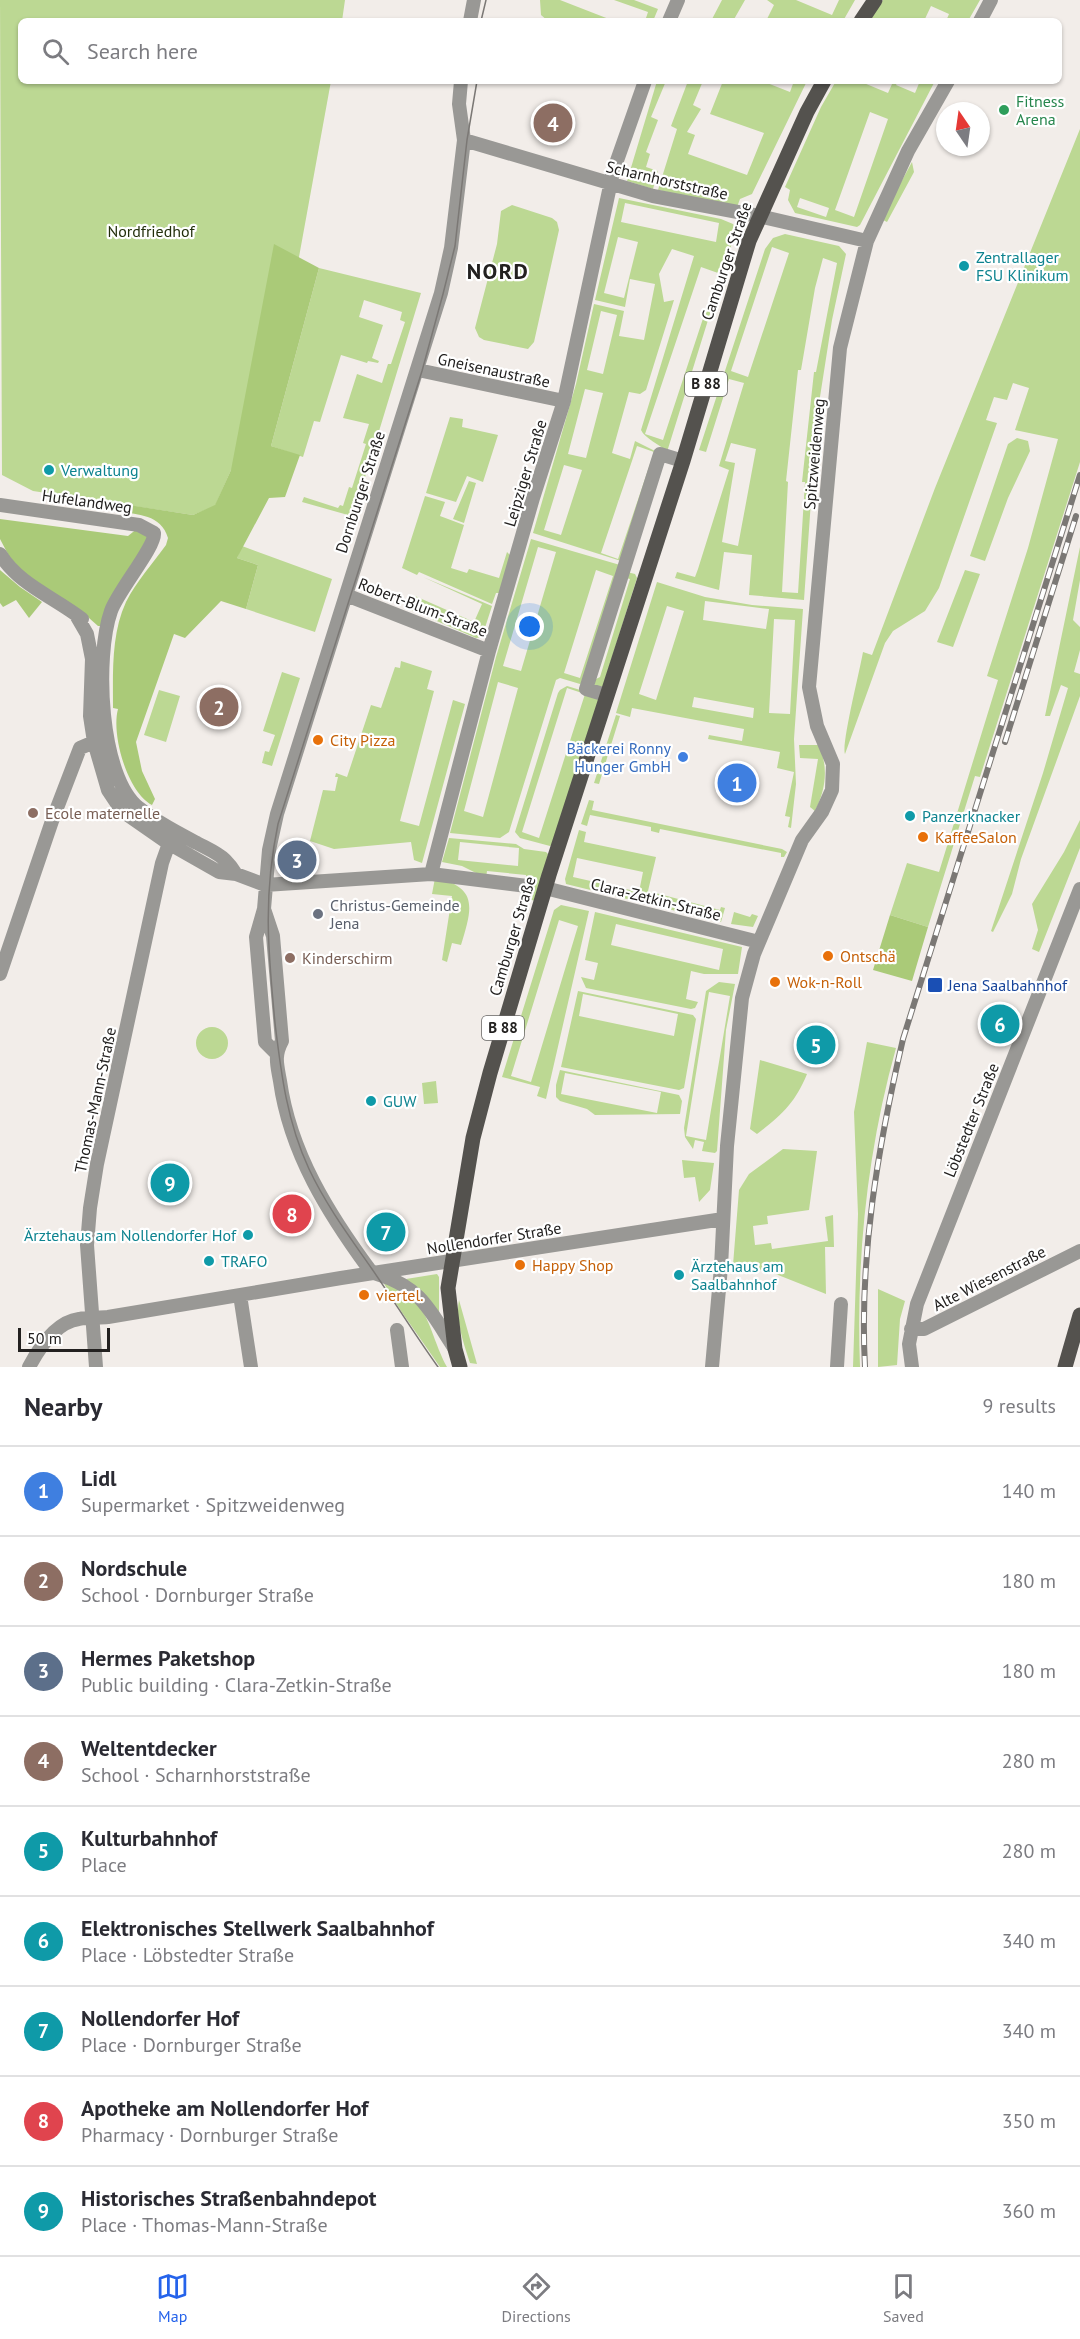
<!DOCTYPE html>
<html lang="en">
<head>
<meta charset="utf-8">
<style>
	body { margin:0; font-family:"PT Sans",sans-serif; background:#f7f7f7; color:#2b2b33 }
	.compass { position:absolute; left:936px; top:102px; width:54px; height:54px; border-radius:50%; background:#fff; box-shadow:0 2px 4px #0004; rotate:347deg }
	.scale { position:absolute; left:18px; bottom:15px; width:92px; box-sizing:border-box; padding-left:6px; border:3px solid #232120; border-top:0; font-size:16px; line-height:21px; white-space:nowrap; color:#232120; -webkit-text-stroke:4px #fff; paint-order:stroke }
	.you { position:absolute; left:530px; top:627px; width:21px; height:21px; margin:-15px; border:4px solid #fff; border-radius:50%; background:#1a73e8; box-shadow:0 0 0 9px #1a73e833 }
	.badge { display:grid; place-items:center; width:39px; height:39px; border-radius:50%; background:#2563eb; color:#fff; font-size:20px; font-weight:700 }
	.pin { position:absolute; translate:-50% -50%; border:3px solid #fff; box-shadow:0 2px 6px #0006 }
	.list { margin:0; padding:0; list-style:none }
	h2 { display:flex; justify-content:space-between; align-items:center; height:78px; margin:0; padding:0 24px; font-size:26px }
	h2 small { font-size:20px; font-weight:400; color:#7c7c81 }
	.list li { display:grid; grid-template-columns:39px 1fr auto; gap:18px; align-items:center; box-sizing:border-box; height:90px; padding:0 24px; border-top:2px solid #e1e1e2 }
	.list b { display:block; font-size:22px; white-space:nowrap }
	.list p { margin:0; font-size:20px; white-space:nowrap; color:#7c7c81 }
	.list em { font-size:20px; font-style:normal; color:#7c7c81 }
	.icon { flex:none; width:33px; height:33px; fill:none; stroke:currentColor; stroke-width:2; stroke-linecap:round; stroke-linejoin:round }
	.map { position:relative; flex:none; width:1080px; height:1367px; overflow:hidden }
	.search { position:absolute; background:#fff; box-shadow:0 2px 4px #0004; left:18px; right:18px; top:18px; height:66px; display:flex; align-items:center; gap:15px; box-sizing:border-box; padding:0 21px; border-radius:9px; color:#7c7c81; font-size:22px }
	.sheet { height:888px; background:#fff }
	nav { display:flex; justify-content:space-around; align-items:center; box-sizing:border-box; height:84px; border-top:2px solid #e1e1e2; background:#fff; font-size:16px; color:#7c7c81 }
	nav a { display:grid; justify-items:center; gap:3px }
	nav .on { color:#2563eb }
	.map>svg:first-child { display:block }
	.green { fill:#bcd893; fill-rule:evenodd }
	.forest { fill:#aaca78 }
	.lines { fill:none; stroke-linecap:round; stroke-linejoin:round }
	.minor { stroke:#999895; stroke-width:14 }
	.major { stroke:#54524e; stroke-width:15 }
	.tram { stroke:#7b7875; stroke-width:1.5 }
	.rail-casing { stroke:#7b7875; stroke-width:6 }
	.rail { stroke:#fff; stroke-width:4; stroke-dasharray:11; stroke-linecap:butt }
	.leisure-dot { fill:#2e9e5b; stroke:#fff; stroke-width:2 }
	.culture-dot { fill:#0f9aa8; stroke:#fff; stroke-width:2 }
	.food-dot { fill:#e8710a; stroke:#fff; stroke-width:2 }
	.shop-dot { fill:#3f7fe0; stroke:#fff; stroke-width:2 }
	.education-dot { fill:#8d6e63; stroke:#fff; stroke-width:2 }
	.worship-dot { fill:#6b7280; stroke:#fff; stroke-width:2 }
	.transit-dot { fill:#1a4fb4; stroke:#fff; stroke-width:2 }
	.labels { text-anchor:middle; stroke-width:4.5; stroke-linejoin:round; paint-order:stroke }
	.shield { fill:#fff; stroke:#656463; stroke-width:1.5 }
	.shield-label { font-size:15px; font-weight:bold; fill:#232120 }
	.leisure-label { font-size:16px; fill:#27864d; stroke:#fff; text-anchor:start }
	.street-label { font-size:16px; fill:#232120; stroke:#fff }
	.park-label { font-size:16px; fill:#222e0b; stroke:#fff }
	.culture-label { font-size:16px; fill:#0d838f; stroke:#fff; text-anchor:start }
	.food-label { font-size:16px; fill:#c56008; stroke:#fff; text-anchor:start }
	.shop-label { font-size:16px; fill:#366cbe; stroke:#fff; text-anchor:end }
	.education-label { font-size:16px; fill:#785e54; stroke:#fff; text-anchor:start }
	.worship-label { font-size:16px; fill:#5b616d; stroke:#fff; text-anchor:start }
	.transit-label { font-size:16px; fill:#164399; stroke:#fff; text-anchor:start }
	.district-label { font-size:22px; font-weight:bold; letter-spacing:1.5px; fill:#232120; stroke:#fff }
</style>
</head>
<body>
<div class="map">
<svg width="1080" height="1367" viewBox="0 0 1080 1367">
	<rect width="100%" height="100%" fill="#f2ede9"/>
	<path class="green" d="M0,0H345L342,21H21V81H331L263,455L231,470L215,506L193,515L33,491L2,475Z
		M540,0H560L614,21H548L541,15Z
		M614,0H634L658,9L653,21H645L648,12Z
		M722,0H745L733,21H711Z
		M767,0H796L832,15L839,0H855L843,21H766L774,5Z
		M883,0H980L968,21H946L949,14L931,6L924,21H869Z
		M657,81H666L651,117L658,120L646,152L650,154L646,167L658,171L653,189L627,181Z
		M688,81H703L693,105L701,109L687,132L695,135L688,154L747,175L764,133L710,114L723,81H762L790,92L794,81H807L752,194L740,199L737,207L658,190L677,129L671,126Z
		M836,81H859L888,93L892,84L886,81H898L896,85L915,93L920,81H935L860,225L857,227L795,213L788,200L790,190L785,187L821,107ZM870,112L888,119L854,217L835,210ZM800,198L829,208L826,217L797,207Z
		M1080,129V462L980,777L975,776L928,927L890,915L907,863L939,872L998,680L987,676L1028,548L1058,439L1015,430L1029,388L1013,383L1007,400L994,397L986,420L997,423L939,588L925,611L893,631L885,643L845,754C841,745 860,670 863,652L872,655L935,488Z
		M912,162L914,172L887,222L881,219Z
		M619,198L721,219L733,224L736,230L667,452C660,444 645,439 641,430L694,256L672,249L659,274L664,302L674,300L646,390L640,394L629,392L612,453L630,459L635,441L655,451L621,561L533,533L576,384L594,304L624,311L619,336L644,340L655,284L630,279L625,307L595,300ZM625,203L719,223L716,242L621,222ZM618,237L638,242L624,298L604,293ZM701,267L718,273L663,440L645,434ZM601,311L617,315L603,374L587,370ZM585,389L603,393L586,458L568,454ZM637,446L654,452L618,559L601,553ZM564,465L582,470L561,535L544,530Z
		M512,205L552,218L557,222L559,230L534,342L528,349L484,340L479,337L475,328L497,244L501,211Z
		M785,234L839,246L846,254L832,320L817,416L804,600L749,595L752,555L724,552L719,590L675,578L677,572L695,577L698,569L729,470L719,466L744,383L729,379L706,452L699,450L765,249L773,238ZM772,247L789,253L748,377L731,371ZM823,258L837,263L816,372H814L802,482H805L798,593L782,592L788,482L786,481L798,370H801L815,288ZM731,443L756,449L738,546L722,542L735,463L725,461Z
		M319,268L421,293L359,497L353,512L348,515L302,502L304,497L338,508L340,505L343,506L349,487L352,488L366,444L363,443L369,424L343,418L357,374L382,383L388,364H391L405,322L400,320L402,312L364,300L359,317L383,325L372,358L379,361L378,363L368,361L367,363L341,355L320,422L314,421L303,457L271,446Z
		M450,417L463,419L462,427L498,435L483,482L467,476L456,502L426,493Z
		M1017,438L1028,441L1030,451L1008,498L985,561L970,556L1008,444Z
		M469,481L476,483L464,523L453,519Z
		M425,496L445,502L440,516L464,525L451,568L467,573L469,569L499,578L507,552L511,556L500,593H496L492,604L419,572L417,575L402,568Z
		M531,539L620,565L583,683L580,684L560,678L556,680L509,832L500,838L450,833L496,657ZM538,547L556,552L521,671L503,666ZM596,570L613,576L580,678L564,673ZM498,682L518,688L483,817L464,811Z
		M242,546L332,579L315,632L246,609L258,565L237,558Z
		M1080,547V580L1073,620L1080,627V650L1074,672L1080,674V696L1021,859L1012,894L993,932L991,931L1043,773L1068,688L1061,685L1050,716H1045Z
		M965,570L980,574L953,647L937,642Z
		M627,572L635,574L637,578L603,686L600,688L590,682L600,677L630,579L622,577Z
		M423,577L492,606L482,637L476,638L409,609L415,596L474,622L482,604Z
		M657,582L705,597L752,605L803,609L794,739L796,784L791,828L788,827L790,817L785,816L794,772L777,768L780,752L708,739L709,735L742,741L744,729L632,708L630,717L616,713ZM705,601L769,609L766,629L703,620ZM667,606L684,611L656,700L639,694ZM774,619L795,620L790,714L769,713ZM694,697L754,708L753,718L692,707Z
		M401,661L432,671L427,689L434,691L400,821L419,826L453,700L465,704L422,863L414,860L411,842L334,849L310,841L323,790L335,791L338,777H335L336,773L347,777L371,705L381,708L395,667L400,668Z
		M282,672L300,678L272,766L262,763L265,751L269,752L275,735L263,731Z
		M567,686L597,695L599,699L554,844L550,846L520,838L515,832L558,693L560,690ZM567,688L585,694L539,838L522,832Z
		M159,690L180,696L166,742L144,735Z
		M616,715L620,716L599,784L594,783Z
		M799,745H818C829,765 826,790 815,811L810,807L818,759L800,758Z
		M589,800L594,801L592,810L782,849L787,852L784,857H781V853L660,829L659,833L651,831V827L590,815L587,826L581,824Z
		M1080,820V848L1039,952L1032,949L1038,930L1032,904L1064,852Z
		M579,830L586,832L584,842L656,857L648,891L720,910L721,907L725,908L721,922L566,884L565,879ZM577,858L643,872L639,892L573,877Z
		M449,838L516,844L524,849L546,852L548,854L536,901L527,899L526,875L487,871L486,878L462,866L442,862ZM460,842L519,848L518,866L458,860Z
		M435,878C479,887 472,909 461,945L452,943L447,962L442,960L452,896L432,894Z
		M561,905L589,911L546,1099L537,1096L540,1087L502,1077L554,910ZM559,920L578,926L531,1082L511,1076Z
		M595,912L742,947L738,974H704L691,971L686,999L698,1002L695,1008L691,1009L586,988L581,977L594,980L598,963L585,960ZM616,924L723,949L719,970L611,945Z
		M734,912L750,917L752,914L758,916L753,927L731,924Z
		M719,982L735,984L726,1030L717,1151L715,1153L702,1151L704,1142L695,1140L693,1149L685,1137L684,1128L706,991ZM709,992L730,996L706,1140L686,1136Z
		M578,991L693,1015L696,1019L684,1088L679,1090L561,1067ZM583,994L678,1014L674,1036L579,1016Z
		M196 1043a16 16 0 1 1 32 0a16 16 0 1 1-32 0Z
		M867,1042L896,1048C867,1152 856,1259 860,1367H853L858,1214L854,1112Z
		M760,1060L807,1074C795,1103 782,1115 757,1134L750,1129Z
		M560,1070L679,1095L682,1101L680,1114L595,1115L587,1109L560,1101L556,1097V1085ZM565,1073L661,1092L657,1113L561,1094Z
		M436,1081L438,1103L424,1104L422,1083Z
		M783,1149L817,1151L809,1210L767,1216L768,1224L753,1226L755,1245L771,1243L772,1249L828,1241L825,1217L833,1215L834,1247H825L826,1294L768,1271L733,1265L739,1190L749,1174Z
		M682,1160L714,1163L710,1190L699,1202L695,1177L684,1178Z
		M437,1274L439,1277V1314L406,1279Z
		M383,1282C432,1300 426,1327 447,1367H440L401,1311Z
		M878,1289L905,1301L900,1319L897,1365L878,1367Z
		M459,1300L477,1364L470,1363C464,1344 455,1320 459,1300Z"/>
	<path class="forest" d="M274,244L319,268L271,446L300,455L285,497L269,498L237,558L258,565L246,609L221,601L185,638L174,634L136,742L142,771L155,799L152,805C127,792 111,734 118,709L113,708C113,674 111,634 126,602C136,582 153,563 166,545L168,538C161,514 138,515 117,511L116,503L193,515L215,505L231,470Z
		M0,519L128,536L138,528L148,536L101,626H98L80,610L26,576L9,556L0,539Z
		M0,570L20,587L42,602L29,618L16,600L3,607L0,603Z
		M890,915L928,927L912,981L873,970Z"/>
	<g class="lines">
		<path class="minor" d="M470,21L474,0
			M669,21L678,0
			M980,21L991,0
			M464,140L653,196L759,216L867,241
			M418,370L564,401
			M0,505L139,525L154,533C156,546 118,591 111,611C95,656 99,777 139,808C156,822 178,833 197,843C206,848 218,853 225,860C229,864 233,869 236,874
			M0,554C19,585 54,597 82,619
			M346,595L489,651
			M76,615L87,634L92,659L90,716L94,742L108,790L122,811L168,843L219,872L236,874L265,885L431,874L527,886
			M606,695L586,689L660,454L683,461
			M431,874L489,651L533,498L564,401L613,172L645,81
			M545,888L759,942
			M264,909L273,936L282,1041C274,1056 277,1064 280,1081C290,1153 329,1215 372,1273
			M0,974L52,821L80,748L94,742
			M276,1053L265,1042L256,937L264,909L269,850L277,814L441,293L451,248L464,140L459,104L461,81
			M377,1274C422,1287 431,1313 455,1349
			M240,1295L251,1367
			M911,1329H924L1080,1251
			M397,1330L402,1367
			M29,1367C39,1348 56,1322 79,1319C88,1317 98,1318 108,1317L341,1278L723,1219
			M96,1367L87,1245L90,1208L97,1164L162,863L172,835
			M712,1367L721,1267L727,1146L742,998L754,954L802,840L822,812L832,790L833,764L817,726L809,687L840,348L867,241L908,151L948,81
			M837,1367L841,1304
			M912,1367L909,1344L917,1304L1080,889"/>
		<path class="major" d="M861,21L875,0
			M460,1367L455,1349L448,1288L473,1138L490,1073L549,875L683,461L749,241L807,112L824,81
			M1065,1367L1080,1315"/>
		<path class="tram" d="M481,21L486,0
			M438,1367C415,1335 394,1301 372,1269C349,1236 326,1205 309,1169C287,1122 281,1073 275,1023C268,951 263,896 278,824L422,371L443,294L455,246L467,140L477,81"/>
		<g class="rail-casing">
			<path id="rail" d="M1005,742L1076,516
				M865,1367C859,1256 878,1147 903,1039L1080,475"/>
		</g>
		<use href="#rail" class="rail"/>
	</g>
	<circle class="leisure-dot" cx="1004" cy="110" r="6"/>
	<g class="culture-dot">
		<circle cx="964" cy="266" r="6"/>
		<circle cx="49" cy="470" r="6"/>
		<circle cx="910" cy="816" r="6"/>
		<circle cx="371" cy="1101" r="6"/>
		<circle cx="248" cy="1235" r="6"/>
		<circle cx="209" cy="1261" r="6"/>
		<circle cx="679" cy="1275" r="6"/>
	</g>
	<g class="food-dot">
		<circle cx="318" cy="740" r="6"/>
		<circle cx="923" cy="837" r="6"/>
		<circle cx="828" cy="956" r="6"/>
		<circle cx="775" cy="982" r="6"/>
		<circle cx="520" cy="1265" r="6"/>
		<circle cx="364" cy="1295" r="6"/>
	</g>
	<circle class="shop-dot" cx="683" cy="757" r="6"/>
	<g class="education-dot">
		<circle cx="33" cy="813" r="6"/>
		<circle cx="290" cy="958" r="6"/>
	</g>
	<circle class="worship-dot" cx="318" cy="914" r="6"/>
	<rect class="transit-dot" x="927" y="977" width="16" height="16" rx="3"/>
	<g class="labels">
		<g class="shield">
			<rect x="685" y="372" width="42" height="24" rx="4.5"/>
			<rect x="482" y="1016" width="42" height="24" rx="4.5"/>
		</g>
		<g class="shield-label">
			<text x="706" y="389">B 88</text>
			<text x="503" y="1033">B 88</text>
		</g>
		<g class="leisure-label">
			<text x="1016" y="107">Fitness<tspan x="1016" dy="18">Arena</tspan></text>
		</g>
		<g class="street-label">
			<text transform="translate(667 180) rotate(13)" y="6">Scharnhorststraße</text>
			<text transform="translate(726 261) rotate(-71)" y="6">Camburger Straße</text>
			<text transform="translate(494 370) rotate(12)" y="6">Gneisenaustraße</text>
			<text transform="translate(814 454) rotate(-85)" y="6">Spitzweidenweg</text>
			<text transform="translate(525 473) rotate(-73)" y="6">Leipziger Straße</text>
			<text transform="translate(360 492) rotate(-72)" y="6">Dornburger Straße</text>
			<text transform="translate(87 501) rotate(8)" y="6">Hufelandweg</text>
			<text transform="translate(423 607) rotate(21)" y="6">Robert-Blum-Straße</text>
			<text transform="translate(656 899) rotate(14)" y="6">Clara-Zetkin-Straße</text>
			<text transform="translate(512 936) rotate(-73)" y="6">Camburger Straße</text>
			<text transform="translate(95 1100) rotate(-78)" y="6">Thomas-Mann-Straße</text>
			<text transform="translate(971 1120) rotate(-68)" y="6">Löbstedter Straße</text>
			<text transform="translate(494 1238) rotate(-9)" y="6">Nollendorfer Straße</text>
			<text transform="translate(989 1278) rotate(-27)" y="6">Alte Wiesenstraße</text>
		</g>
		<g class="park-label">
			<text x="151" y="237">Nordfriedhof</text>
		</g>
		<g class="culture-label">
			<text x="976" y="263">Zentrallager<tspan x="976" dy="18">FSU Klinikum</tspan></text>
			<text x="61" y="476">Verwaltung</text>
			<text x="922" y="822">Panzerknacker</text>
			<text x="383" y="1107">GUW</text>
			<text x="236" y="1241" text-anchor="end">Ärztehaus am Nollendorfer Hof</text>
			<text x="221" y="1267">TRAFO</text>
			<text x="691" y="1272">Ärztehaus am<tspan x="691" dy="18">Saalbahnhof</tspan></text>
		</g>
		<g class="food-label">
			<text x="330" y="746">City Pizza</text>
			<text x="935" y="843">KaffeeSalon</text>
			<text x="840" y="962">Ontschä</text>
			<text x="787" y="988">Wok-n-Roll</text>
			<text x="532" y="1271">Happy Shop</text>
			<text x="376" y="1301">viertel.</text>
		</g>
		<g class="shop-label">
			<text x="671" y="754">Bäckerei Ronny<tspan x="671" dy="18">Hunger GmbH</tspan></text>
		</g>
		<g class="education-label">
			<text x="45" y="819">Ecole maternelle</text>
			<text x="302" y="964">Kinderschirm</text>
		</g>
		<g class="worship-label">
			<text x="330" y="911">Christus-Gemeinde<tspan x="330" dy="18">Jena</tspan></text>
		</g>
		<g class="transit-label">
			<text x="948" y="991">Jena Saalbahnhof</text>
		</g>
		<g class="district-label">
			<text x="498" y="279">NORD</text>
		</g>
	</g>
</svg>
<svg class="compass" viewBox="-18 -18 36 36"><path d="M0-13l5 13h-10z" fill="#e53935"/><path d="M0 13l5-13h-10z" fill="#7c7c81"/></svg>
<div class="scale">50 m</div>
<div class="you"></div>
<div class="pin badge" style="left:737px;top:783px;background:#3f7fe0">1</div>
<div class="pin badge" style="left:219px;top:707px;background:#8d6e63">2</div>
<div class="pin badge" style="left:297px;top:860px;background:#5c6f8a">3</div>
<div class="pin badge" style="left:553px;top:123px;background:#8d6e63">4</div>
<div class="pin badge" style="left:816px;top:1045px;background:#0f9aa8">5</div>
<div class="pin badge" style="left:1000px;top:1024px;background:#0f9aa8">6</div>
<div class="pin badge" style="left:386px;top:1232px;background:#0f9aa8">7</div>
<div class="pin badge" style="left:292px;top:1214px;background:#e0444e">8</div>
<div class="pin badge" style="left:170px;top:1183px;background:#0f9aa8">9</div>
<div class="search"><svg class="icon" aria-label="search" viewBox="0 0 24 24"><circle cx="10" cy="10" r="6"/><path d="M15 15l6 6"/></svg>Search here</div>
</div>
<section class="sheet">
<h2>Nearby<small>9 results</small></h2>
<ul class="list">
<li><span class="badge" style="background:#3f7fe0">1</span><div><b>Lidl</b><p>Supermarket · Spitzweidenweg</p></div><em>140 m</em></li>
<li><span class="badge" style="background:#8d6e63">2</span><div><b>Nordschule</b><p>School · Dornburger Straße</p></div><em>180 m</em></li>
<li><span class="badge" style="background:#5c6f8a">3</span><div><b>Hermes Paketshop</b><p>Public building · Clara-Zetkin-Straße</p></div><em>180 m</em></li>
<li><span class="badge" style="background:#8d6e63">4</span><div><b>Weltentdecker</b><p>School · Scharnhorststraße</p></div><em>280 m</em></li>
<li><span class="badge" style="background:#0f9aa8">5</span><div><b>Kulturbahnhof</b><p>Place</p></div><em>280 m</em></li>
<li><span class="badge" style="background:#0f9aa8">6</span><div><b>Elektronisches Stellwerk Saalbahnhof</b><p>Place · Löbstedter Straße</p></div><em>340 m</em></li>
<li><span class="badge" style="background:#0f9aa8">7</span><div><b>Nollendorfer Hof</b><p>Place · Dornburger Straße</p></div><em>340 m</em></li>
<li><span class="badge" style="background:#e0444e">8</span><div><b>Apotheke am Nollendorfer Hof</b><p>Pharmacy · Dornburger Straße</p></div><em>350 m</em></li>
<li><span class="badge" style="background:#0f9aa8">9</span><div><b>Historisches Straßenbahndepot</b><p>Place · Thomas-Mann-Straße</p></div><em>360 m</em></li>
</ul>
</section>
<nav>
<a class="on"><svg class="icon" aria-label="map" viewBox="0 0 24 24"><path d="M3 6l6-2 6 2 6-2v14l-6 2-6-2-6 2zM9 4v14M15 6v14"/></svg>Map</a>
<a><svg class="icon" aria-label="directions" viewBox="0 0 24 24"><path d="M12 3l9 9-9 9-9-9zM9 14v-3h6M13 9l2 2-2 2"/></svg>Directions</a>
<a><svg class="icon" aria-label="saved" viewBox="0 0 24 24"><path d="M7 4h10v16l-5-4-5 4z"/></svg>Saved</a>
</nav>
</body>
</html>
